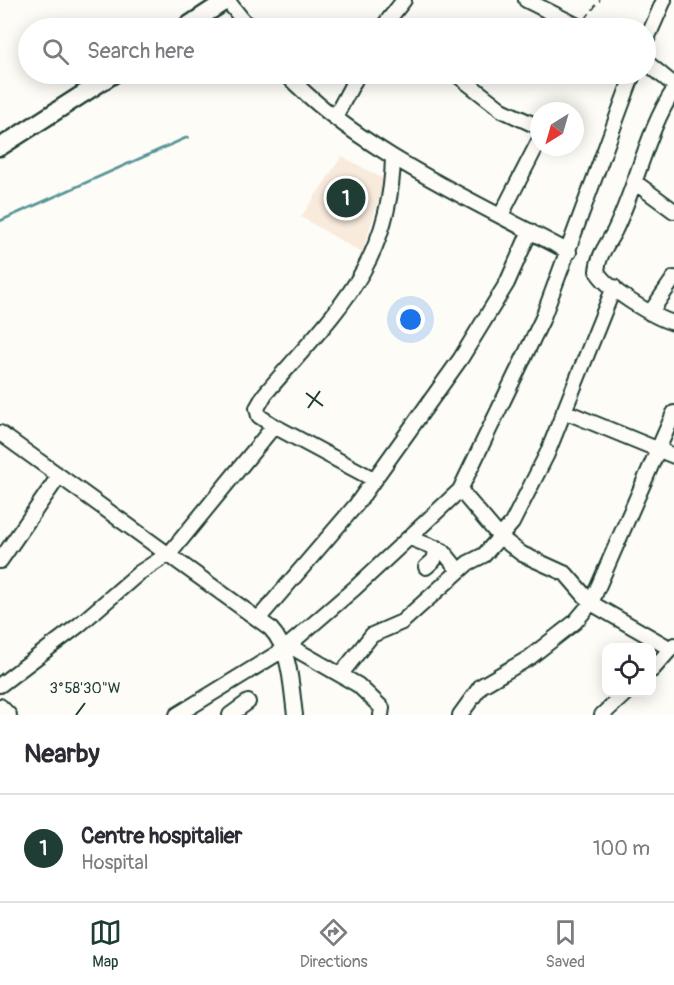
<!DOCTYPE html>
<html lang="en">
<head>
<meta charset="utf-8">
<style>
	body { margin:0; font-family:Pangolin,sans-serif; background:#f2f2f3; color:#2b2b33 }
	.controls { position:absolute; right:18px; bottom:18px; display:grid; overflow:hidden; border-radius:12px; box-shadow:0 3px 15px #0003 }
	.controls button { width:54px; height:54px; display:grid; place-items:center; padding:0; border:0; border-bottom:2px solid #e1e1e2; background:#fff; color:#2b2b33; font:30px sans-serif }
	.compass { position:absolute; left:530px; top:102px; width:54px; height:54px; border-radius:50%; background:#fff; box-shadow:0 3px 15px #0003; rotate:217deg }
	.you { position:absolute; left:411px; top:320px; width:21px; height:21px; margin:-15px; border:4px solid #fff; border-radius:50%; background:#1a73e8; box-shadow:0 0 0 9px #1a73e833 }
	.badge { display:grid; place-items:center; width:39px; height:39px; border-radius:50%; background:#1f3d34; color:#fff; font-size:20px; font-weight:700 }
	.pin { position:absolute; translate:-50% -50%; border:3px solid #fff; box-shadow:0 2px 6px #0006 }
	.list { margin:0; padding:0; list-style:none }
	h2 { display:flex; justify-content:space-between; align-items:center; height:78px; margin:0; padding:0 24px; font-size:26px }
	h2 small { font-size:20px; font-weight:400; color:#7c7c81 }
	.list li { display:grid; grid-template-columns:39px 1fr auto; gap:18px; align-items:center; box-sizing:border-box; height:108px; padding:0 24px; border-top:2px solid #e1e1e2 }
	.list b { display:block; font-size:22px; white-space:nowrap }
	.list p { margin:0; font-size:20px; white-space:nowrap; color:#7c7c81 }
	.list em { font-size:20px; font-style:normal; color:#7c7c81 }
	.icon { flex:none; width:33px; height:33px; fill:none; stroke:currentColor; stroke-width:2; stroke-linecap:round; stroke-linejoin:round }
	.map { position:relative; flex:none; width:674px; height:715px; overflow:hidden }
	.search { position:absolute; background:#fff; box-shadow:0 3px 15px #0003; left:18px; right:18px; top:18px; height:66px; display:flex; align-items:center; gap:15px; box-sizing:border-box; padding:0 21px; border-radius:33px; color:#7c7c81; font-size:22px }
	.sheet { height:186px; background:#fff }
	nav { display:flex; justify-content:space-around; align-items:center; box-sizing:border-box; height:84px; border-top:2px solid #e1e1e2; background:#fff; font-size:16px; color:#7c7c81 }
	nav a { display:grid; justify-items:center; gap:3px }
	nav .on { color:#1f3d34 }
	.map>svg:first-child { display:block }
	.built { fill:#f8ebdc }
	.lines { fill:none; stroke-linecap:round; stroke-linejoin:round }
	.stream { stroke:#599597; stroke-width:3 }
	.minor-casing { stroke:#1f3d34; stroke-width:18 }
	.major-casing { stroke:#1f3d34; stroke-width:21 }
	.path { stroke:#1f3d34; stroke-width:1.5; stroke-dasharray:6 4.5; stroke-linecap:butt }
	.minor { stroke:#fdfcf7; stroke-width:14 }
	.major { stroke:#fdfcf7; stroke-width:16 }
	.ticks { fill:none; stroke:#1f3d34; stroke-width:2 }
	.ticks-label { font-size:15px; text-anchor:middle; fill:#1f3d34; stroke:#fdfcf7; stroke-width:5; stroke-linejoin:round; paint-order:stroke }
</style>
</head>
<body>
<div class="map">
<svg width="674" height="715" viewBox="0 0 674 715">
	<rect width="100%" height="100%" fill="#fdfcf7"/>
	<filter id="ink" filterUnits="userSpaceOnUse"><feTurbulence type="fractalNoise" baseFrequency=".0167" numOctaves="2"/><feDisplacementMap in="SourceGraphic" scale="12" xChannelSelector="R" yChannelSelector="G"/><feConvolveMatrix kernelMatrix="1 2 1 2 8 2 1 2 1" color-interpolation-filters="sRGB"/></filter>
	<g filter="url(#ink)">
		<path class="built" d="M342,156L385,180L362,253L301,217Z"/>
		<g class="lines">
			<path class="stream" d="M0,221L188,137"/>
			<g class="minor-casing">
				<path id="minor" d="M227,0L249,28
					M526,0L582,28
					M382,28L404,0
					M646,41L664,0
					M646,62L674,85
					M286,74C356,149 478,203 569,252
					M456,74L502,110L539,127
					M674,90C648,128 636,188 614,232C607,245 598,256 597,271C605,288 655,318 674,323
					M335,117L358,74
					M636,183L674,211
					M501,215L539,141
					M650,313L674,278
					M564,411L674,456
					M0,433L270,628C291,650 291,686 295,715
					M375,480L274,426L259,416L257,408L265,394C331,316 391,267 393,157
					M460,490L500,537L522,554L566,574L591,603L671,649
					M410,538L443,551L459,571
					M0,561L59,476
					M426,567L434,560L437,548
					M259,618L356,505L461,358L507,283L530,231
					M288,645L358,685L382,708L381,715
					M652,670L674,645
					M341,674L372,635L402,622L468,563L484,555L512,523L547,454L614,287
					M0,685L79,625L139,573L170,553L274,426
					M0,706L9,715
					M177,715L283,650L355,588L460,490L542,320L633,74
					M230,715L248,702
					M460,715L481,686L529,658L575,622L591,603L674,413
					M602,715L627,692"/>
			</g>
			<g class="major-casing">
				<path id="major" d="M184,28L227,0
					M0,147L114,74"/>
			</g>
			<path class="path" d="M586,18L600,0"/>
			<use href="#minor" class="minor"/>
			<use href="#major" class="major"/>
		</g>
	</g>
	<path class="ticks" d="M306,393L323,406M308,408L320,391M76,715L85,703"/>
	<g class="ticks-label">
		<text x="85" y="693">3°58'30"W</text>
	</g>
</svg>
<div class="controls">
<button><svg class="icon" aria-label="locate" viewBox="0 0 24 24"><circle cx="12" cy="12" r="6"/><path d="M12 2v4M12 18v4M2 12h4M18 12h4"/></svg></button>
</div>
<svg class="compass" viewBox="-18 -18 36 36"><path d="M0-13l5 13h-10z" fill="#e53935"/><path d="M0 13l5-13h-10z" fill="#7c7c81"/></svg>
<div class="you"></div>
<div class="pin badge" style="left:346px;top:198px">1</div>
<div class="search"><svg class="icon" aria-label="search" viewBox="0 0 24 24"><circle cx="10" cy="10" r="6"/><path d="M15 15l6 6"/></svg>Search here</div>
</div>
<section class="sheet">
<h2>Nearby<small></small></h2>
<ul class="list">
<li><span class="badge">1</span><div><b>Centre hospitalier</b><p>Hospital</p></div><em>100 m</em></li>
</ul>
</section>
<nav>
<a class="on"><svg class="icon" aria-label="map" viewBox="0 0 24 24"><path d="M3 6l6-2 6 2 6-2v14l-6 2-6-2-6 2zM9 4v14M15 6v14"/></svg>Map</a>
<a><svg class="icon" aria-label="directions" viewBox="0 0 24 24"><path d="M12 3l9 9-9 9-9-9zM9 14v-3h6M13 9l2 2-2 2"/></svg>Directions</a>
<a><svg class="icon" aria-label="saved" viewBox="0 0 24 24"><path d="M7 4h10v16l-5-4-5 4z"/></svg>Saved</a>
</nav>
</body>
</html>
